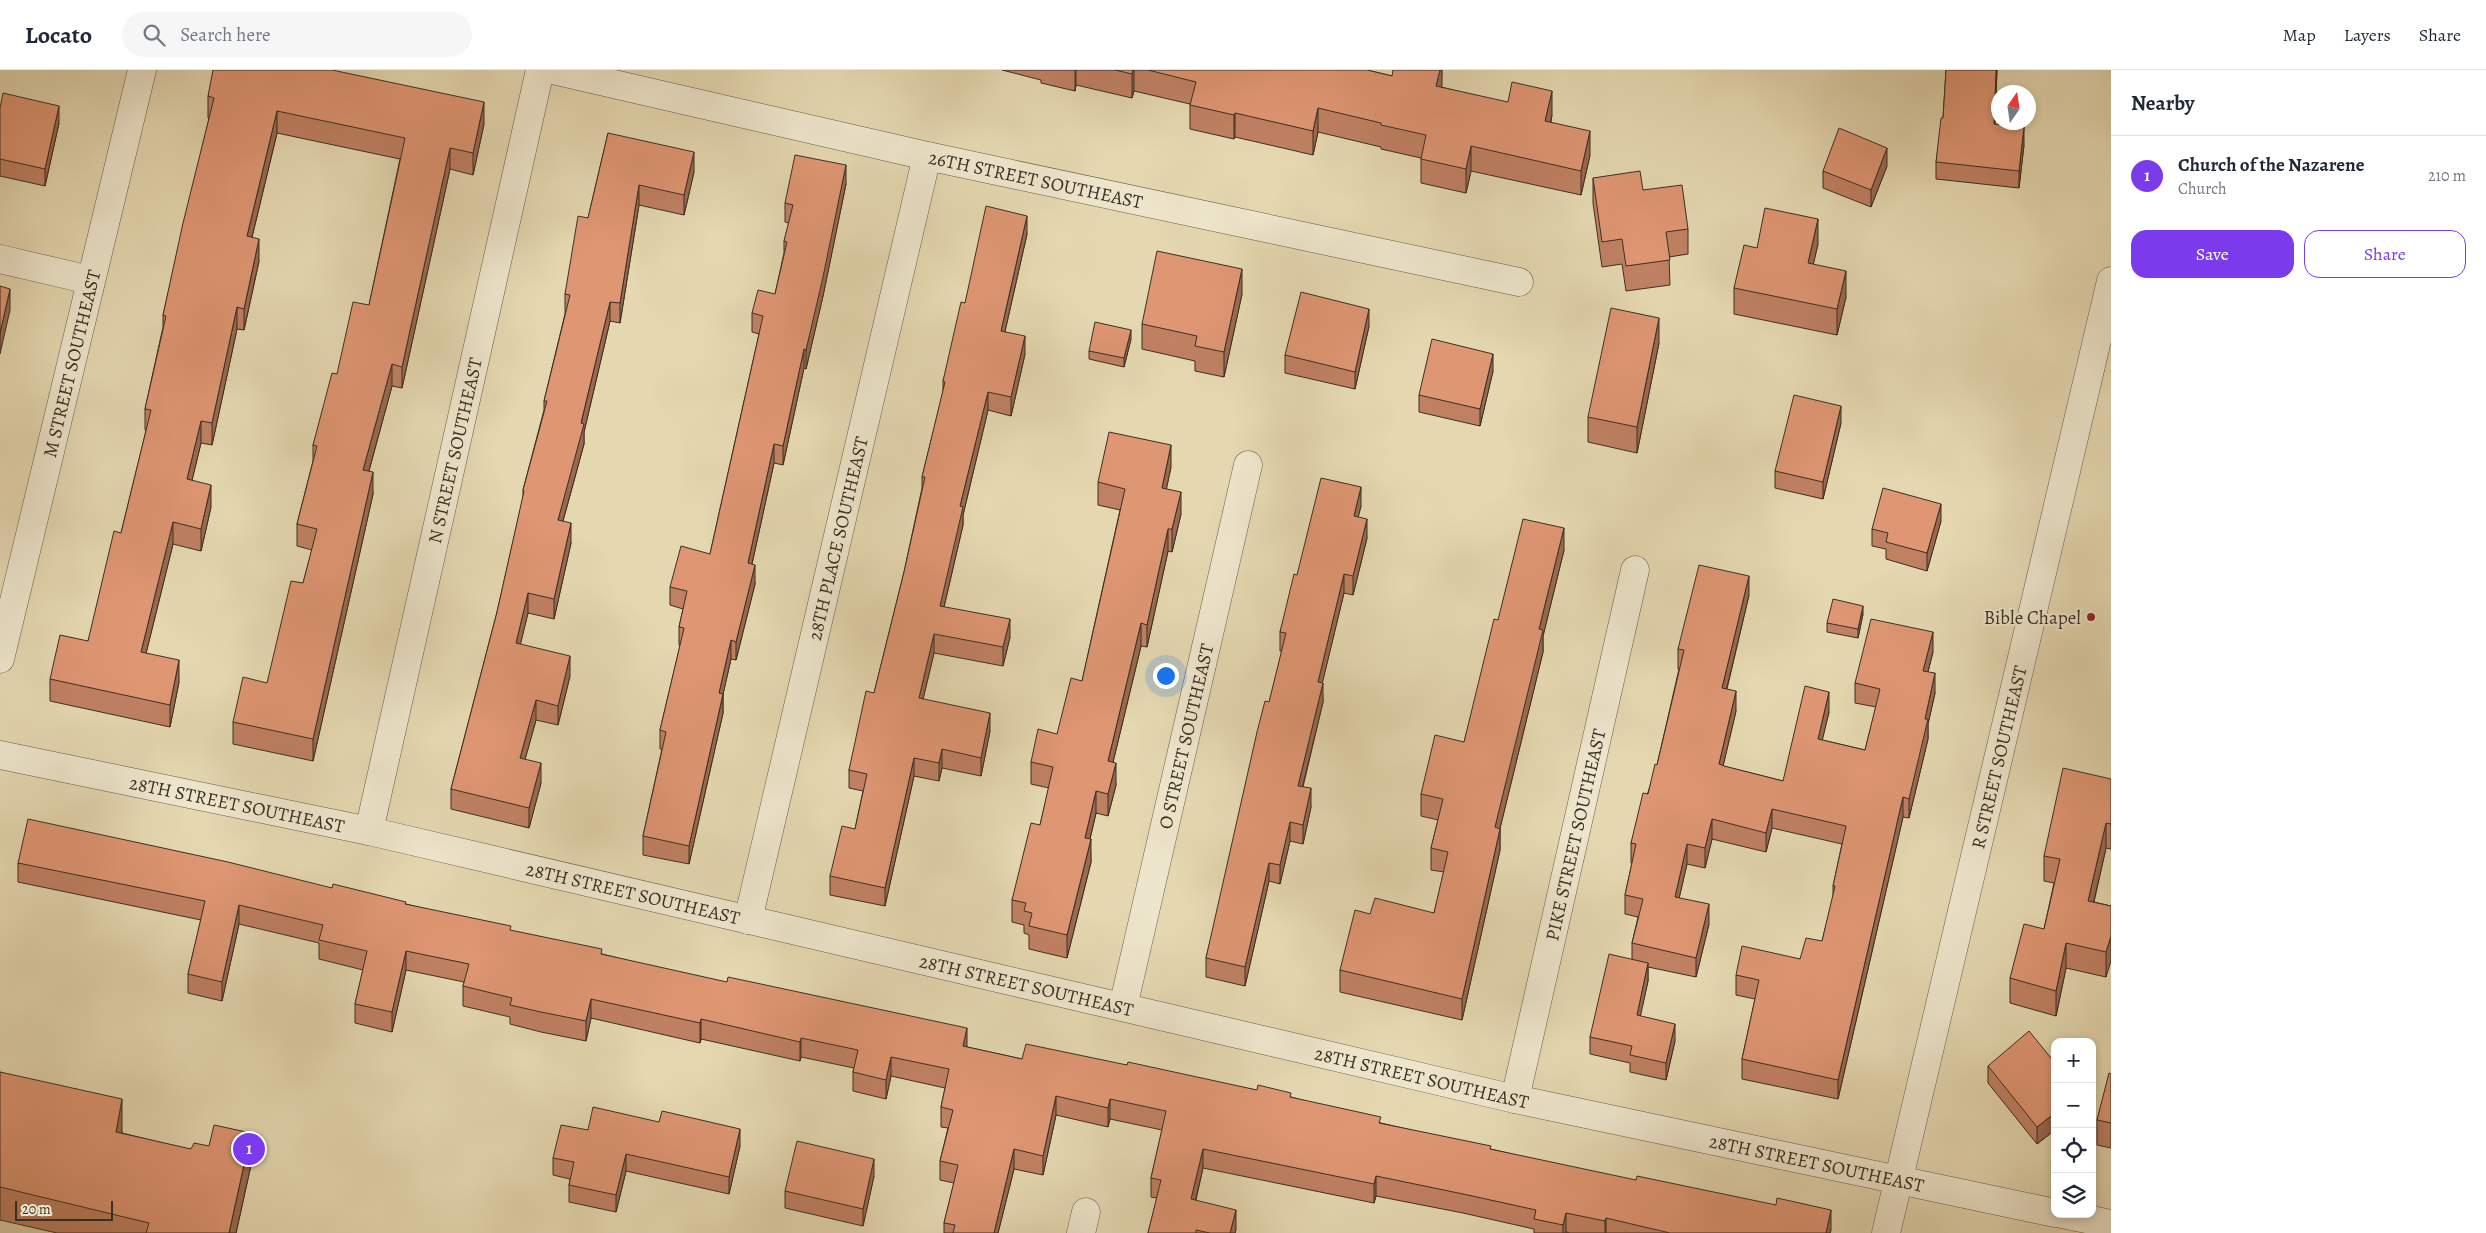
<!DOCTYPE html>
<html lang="en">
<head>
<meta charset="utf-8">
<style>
	body { margin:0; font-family:Alegreya,serif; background:#f6f6f7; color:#1f2937 }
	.controls { position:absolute; right:15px; bottom:15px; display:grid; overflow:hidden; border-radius:10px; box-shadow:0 2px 8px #0003 }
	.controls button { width:45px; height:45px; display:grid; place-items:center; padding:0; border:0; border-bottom:1px solid #e0e1e3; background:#fff; color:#1f2937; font:25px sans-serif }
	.compass { position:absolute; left:1991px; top:15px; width:45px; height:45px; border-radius:50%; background:#fff; box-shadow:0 2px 8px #0003; rotate:13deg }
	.scale { position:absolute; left:15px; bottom:12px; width:98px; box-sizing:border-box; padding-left:5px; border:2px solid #3a2f25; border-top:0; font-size:14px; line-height:18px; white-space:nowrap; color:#3a2f25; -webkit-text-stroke:4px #eee6cc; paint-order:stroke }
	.you { position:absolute; left:1165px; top:605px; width:18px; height:18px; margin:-12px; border:4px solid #fff; border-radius:50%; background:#1a73e8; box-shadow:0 0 0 8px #1a73e833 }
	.badge { display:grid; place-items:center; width:32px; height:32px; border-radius:50%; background:#7c3aed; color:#fff; font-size:16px; font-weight:700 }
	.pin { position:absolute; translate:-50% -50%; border:2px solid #fff; box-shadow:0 1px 5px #0006 }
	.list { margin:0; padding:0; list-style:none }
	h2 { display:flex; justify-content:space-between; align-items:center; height:65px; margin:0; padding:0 20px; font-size:21px }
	h2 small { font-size:16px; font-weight:400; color:#747a83 }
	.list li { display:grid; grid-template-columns:32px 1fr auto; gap:15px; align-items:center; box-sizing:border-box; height:80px; padding:0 20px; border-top:1px solid #e0e1e3 }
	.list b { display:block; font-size:19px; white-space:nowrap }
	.list p { margin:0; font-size:16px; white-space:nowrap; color:#747a83 }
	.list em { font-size:16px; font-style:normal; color:#747a83 }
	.actions { display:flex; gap:10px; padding:15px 20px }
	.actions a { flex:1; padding:11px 0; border:1px solid #7c3aed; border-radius:15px; text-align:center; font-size:18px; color:#7c3aed }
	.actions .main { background:#7c3aed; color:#fff }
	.icon { flex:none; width:28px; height:28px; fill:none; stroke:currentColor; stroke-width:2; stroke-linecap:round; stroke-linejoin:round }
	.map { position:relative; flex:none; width:2111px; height:1163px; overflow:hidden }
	header { display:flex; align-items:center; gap:30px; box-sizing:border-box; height:70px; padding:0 25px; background:#fff; border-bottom:1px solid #e0e1e3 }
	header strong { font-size:24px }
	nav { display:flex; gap:28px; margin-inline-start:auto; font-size:18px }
	.search { width:350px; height:45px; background:#f6f6f7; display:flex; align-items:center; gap:12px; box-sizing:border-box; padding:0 18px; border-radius:28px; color:#747a83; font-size:19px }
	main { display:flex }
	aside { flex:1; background:#fff }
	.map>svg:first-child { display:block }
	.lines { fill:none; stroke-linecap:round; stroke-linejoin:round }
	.minor-casing { stroke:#655948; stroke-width:29 }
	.minor { stroke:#eee6cc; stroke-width:28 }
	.wall { fill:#c08163; stroke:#3a2f25 }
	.shaded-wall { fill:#9c6950; stroke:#3a2f25 }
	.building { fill:#df9673; stroke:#3a2f25 }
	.poi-dot { fill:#8f2418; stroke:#eee6cc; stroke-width:2 }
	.labels { text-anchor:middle; stroke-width:4; stroke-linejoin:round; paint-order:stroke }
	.street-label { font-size:19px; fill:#3a2f25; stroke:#eee6cc }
	.poi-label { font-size:19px; fill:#3a2f25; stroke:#eee6cc; text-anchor:end }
</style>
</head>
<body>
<header>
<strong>Locato</strong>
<div class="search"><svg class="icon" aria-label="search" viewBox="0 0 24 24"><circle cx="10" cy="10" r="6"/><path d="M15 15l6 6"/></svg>Search here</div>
<nav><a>Map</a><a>Layers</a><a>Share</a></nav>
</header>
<main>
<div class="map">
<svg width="2111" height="1163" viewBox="0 0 2111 1163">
	<rect width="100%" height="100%" fill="#e5d8b1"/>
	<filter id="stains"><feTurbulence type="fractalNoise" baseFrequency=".004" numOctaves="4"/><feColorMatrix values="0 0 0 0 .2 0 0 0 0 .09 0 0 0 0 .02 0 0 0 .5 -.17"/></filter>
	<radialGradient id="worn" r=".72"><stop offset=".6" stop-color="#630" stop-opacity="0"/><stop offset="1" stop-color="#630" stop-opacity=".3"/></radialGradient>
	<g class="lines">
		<g class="minor-casing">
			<g id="minor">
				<path id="s1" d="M553,0L927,86L1519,212"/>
				<path d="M0,189L90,210"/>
				<path id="s2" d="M0,589L142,0"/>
				<path id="s3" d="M0,685L369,761L1515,1029L2055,1143"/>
				<path id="s4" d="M369,761L540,0"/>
				<path id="s5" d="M748,850L927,86"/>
				<path id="s6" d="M1123,937L1248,395"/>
				<path id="s7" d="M1515,1029L1635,500"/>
				<path d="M2062,1144L2111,1154"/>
				<path d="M1081,1163L1086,1142"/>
				<path id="s8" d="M1886,1163L2111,211"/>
			</g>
		</g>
		<use href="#minor" class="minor"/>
	</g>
	<path class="wall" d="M1002,0H1367L1392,6L1442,0L1441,17L1552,45L1551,52L1590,85L1581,125L1471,101L1466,123L1421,113V88L1381,79V77L1318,62L1313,85L1235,67L1234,69L1190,59V34L1134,21L1132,28L1076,15L1075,21L1041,13V10Z
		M1946,0H1997L1995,54L2024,75L2019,118L1936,109V92L1943,48Z
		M208,26L484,54L473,105L450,99L402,318L392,316L369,401L373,424L313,691L233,674V652L267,613L303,513L312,480L297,476V454L313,391V375L337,304L369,235L400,89L277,63L252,167L259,191L244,260L237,259L212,375L201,373L192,410L211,437L201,481L173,474L146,583L179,612L170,657L50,631V609L88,571L121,463L146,361L145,360V339L163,257V245L209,49L208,48Z
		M0,38L59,53L45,116L0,106Z
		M608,63L694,102L684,145L639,135L620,253L610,251L584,362V374L563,451L571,473L554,549L528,543L520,574L570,606L558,655L536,650L525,689L541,713L529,758L451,739V719L497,542L523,428V420L544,340V331L565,244V224L588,148Z
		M1887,96L1871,137L1823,118V101Z
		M1593,108L1643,120L1688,159V184L1669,187L1670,215L1626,221L1622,194L1602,197L1593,133Z
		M846,114L823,226L806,299L804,298L783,395L774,393L752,494L755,514L736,590L731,589L723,624V643L689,794L643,785V766L662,679H660V660L680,576L679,575V557L683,539L670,535V517L710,484L759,264L752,262V243L775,224L784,183V171L789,153L785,152V133Z
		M1027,164L1005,261L1025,284L1011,346L988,340L963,445V455L944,537L1010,567L1003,596L934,583L923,629L990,661L981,706L942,698L939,711L914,706L885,836L830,825V806L855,759L863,721L849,718V700L874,623L904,502L922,418V407L943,322V311L965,233Z
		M1818,174L1813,194L1846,227L1837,265L1734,244V218L1757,178Z
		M1242,224L1224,307L1195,301V291L1142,279V254Z
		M1369,256L1355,319L1285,303V285Z
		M1131,269L1124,297L1089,289V281Z
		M1659,273L1637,383L1588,372V347Z
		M1493,301L1480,356L1419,342V325Z
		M1841,353L1823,429L1775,418V401Z
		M1171,397L1166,419L1181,444L1172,482L1168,481L1147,577L1141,576L1113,692L1116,715L1108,746L1096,743L1090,769L1091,792L1067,888L1029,879V865L1024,863V855L1012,852V830L1040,755L1049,718L1031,714V692L1057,664L1082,611L1120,440L1098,435V412Z
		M1361,436L1358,447L1367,468L1353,525L1344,523L1322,613L1323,632L1303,717L1311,737L1303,774L1290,771L1280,814L1269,811L1245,916L1206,907V888L1282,581H1280V562L1297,505Z
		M1941,451L1927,501L1886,489V479L1872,476V459Z
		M1564,480L1543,566V582L1500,758V780L1462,950L1340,922V900L1370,844L1434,843L1444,802L1431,800V778L1438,750L1421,746V724L1464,672L1498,550Z
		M1749,525L1727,619L1736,641L1723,696L1783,711L1829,642L1822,670L1865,680L1876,637L1855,633V613L1933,582L1928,602L1935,623L1928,654V669L1909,748L1903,747L1838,1029L1742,1009V989L1755,929L1736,925V905L1800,889L1822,871L1833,827V816L1842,774L1772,758L1766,782L1712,769L1705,798L1687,794L1679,828L1709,854L1696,907L1648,897V911L1640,946L1675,971L1666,1010L1630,1002V993L1590,984V967L1632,890V873L1638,847L1625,844V825L1632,793H1631V773L1657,695L1679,599H1678V579Z
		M1863,544L1858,568L1827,562V553Z
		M2111,709V779L2106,778L2094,832L2111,836L2106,907L2066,898L2056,946L2010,933V908L2044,859L2054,813L2044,811V786Z
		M18,793L332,818L406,834L967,977L1022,989L1127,995L1291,1027L1381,1053L1831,1160L1830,1163H1570L1566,1162V1163H1534V1159L1463,1143L1376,1126L1374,1133L1203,1098L1196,1130L1236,1159L1235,1163H1148L1157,1128L1151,1127V1108L1162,1060L1110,1049L1108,1057L1056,1045L1043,1105L1014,1099L998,1163H944V1153L954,1113L940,1110V1091L948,1058L941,1057V1037L945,1018L891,1006L886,1029L853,1021V1002L854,998L801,987L800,991L701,969L700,973L591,948L586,971L541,962L510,954V947L463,936V916L464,912L406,900L392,962L355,953V934L363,900L319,889V873L239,854L222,931L188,923V904L201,850L18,812Z
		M2055,993V1060L2037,1074L1988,1013V996Z
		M0,1002L122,1061V1063L251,1095L236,1163H57L0,1150Z
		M2111,1004V1078L2097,1075V1050Z
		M588,1060L740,1076L729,1124L626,1101L616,1142L569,1132V1115L570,1109L553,1105V1088Z
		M874,1106L863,1156L785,1138V1121Z"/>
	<path class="shaded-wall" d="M1075,0H1076V15L1075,21Z
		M1133,0H1134V21L1132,28V4Z
		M1440,0H1442V16L1436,40V16Z
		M1996,0H1997L1994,71V54Z
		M1552,21V45L1545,75V51Z
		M484,32V54L473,105V83Z
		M59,36V53L45,116V99Z
		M1318,38V62L1313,85V61Z
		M277,41V63L247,188V166Z
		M1235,43V67L1234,69V45Z
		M2024,57V75L2019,118V101Z
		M1590,61V85L1581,125V101Z
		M1471,76V101L1466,123V99Z
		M450,78V99L402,318V297Z
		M1887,78V96L1871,137V120Z
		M694,82V102L684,145V125Z
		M846,95V114L823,226L806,299V280Z
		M639,115V135L620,253V233Z
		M1027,146V164L1001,279V261Z
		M1818,149V174L1808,218V193Z
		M259,169V191L244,260V239Z
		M1242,199V224L1224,307V282Z
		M1846,201V227L1837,265V239Z
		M10,219V240L0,284V263Z
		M610,232V251L584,362V374L558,469V450Z
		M237,237V259L212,375V353Z
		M1369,239V256L1355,319V302Z
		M1659,248V273L1637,383V357Z
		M1131,260V269L1124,297V288Z
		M1025,266V284L1011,346V327Z
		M804,279V298L783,395V376Z
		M1493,284V301L1480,356V339Z
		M392,294V316L363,422V400Z
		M988,322V340L963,445V455L940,554V536L960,436Z
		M1841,336V353L1823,429V412Z
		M201,351V373L187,431V409Z
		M774,374V393L748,512V493Z
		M1171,375V397L1162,441V418Z
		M373,402V424L313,691V669Z
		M211,415V437L201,481V459Z
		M1361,417V436L1354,464V446Z
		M1181,422V444L1172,482V459Z
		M1941,434V451L1927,501V483Z
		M1367,449V468L1353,525V506Z
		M173,452V474L141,604V582Z
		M571,453V473L554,549V529Z
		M1564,458V480L1543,566V582L1495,779V757L1539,559Z
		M1168,459V481L1147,577V555Z
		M755,495V514L736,590V572Z
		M1344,504V523L1318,631V612Z
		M1749,506V525L1722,638V618Z
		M528,523V543L516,593V573Z
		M1863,536V544L1858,568V559Z
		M1010,549V567L1003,596V577Z
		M1141,553V576L1108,713V691Z
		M1933,562V582L1923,620V601Z
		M934,564V583L919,646V628Z
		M731,570V589L719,642V623Z
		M570,586V606L558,655V636Z
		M179,590V612L170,657V635Z
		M1935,603V623L1928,654V669L1909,748V729L1925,649Z
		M1323,613V632L1298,735V716Z
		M1736,621V641L1719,713V694Z
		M1829,622V642L1818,688V669Z
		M723,624V643L689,794V776Z
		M536,630V650L520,708V688Z
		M990,643V661L981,706V688Z
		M942,679V698L939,711V693Z
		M914,688V706L885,836V818Z
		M541,693V713L529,758V738Z
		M1116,693V715L1108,746V724Z
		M1311,718V737L1303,774V755Z
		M1096,721V743L1085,790V768Z
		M1903,727V747L1838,1029V1010Z
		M1772,739V758L1766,782V763Z
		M1712,749V769L1705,798V778Z
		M1290,752V771L1280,814V795Z
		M2106,753V778L2088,856V831Z
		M1500,759V780L1462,950V929Z
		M1091,769V792L1067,888V865Z
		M1687,774V794L1675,846V827Z
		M1269,793V811L1245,916V897Z
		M1709,834V854L1696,907V888Z
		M239,835V854L222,931V912Z
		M2111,866V891L2106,907V882Z
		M2066,873V898L2056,946V921Z
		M406,881V900L392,962V942Z
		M1648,893V911L1637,962V945Z
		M591,929V948L586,971V951Z
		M701,949V969L700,973V953Z
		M1675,954V971L1666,1010V993Z
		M967,958V977L963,976Z
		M801,968V987L800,991V972Z
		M891,987V1006L886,1029V1010Z
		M1056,1026V1045L1043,1105V1086Z
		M122,1029V1061L116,1094V1062Z
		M1110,1029V1049L1108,1057V1038Z
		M2055,1043V1060L2037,1074V1057Z
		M740,1059V1076L729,1124V1107Z
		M251,1063V1095L236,1163H229Z
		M1014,1079V1099L998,1163H994Z
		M1203,1079V1098L1191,1148V1129Z
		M626,1084V1101L616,1142V1125Z
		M874,1089V1106L863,1156V1139Z
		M1376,1106V1126L1374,1133V1114Z
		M1236,1140V1159L1235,1163H1230Z
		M1831,1140V1160L1830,1163H1826Z
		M1566,1143V1163H1563V1155Z
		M1606,1148V1163H1605V1151Z"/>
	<path class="building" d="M213,0H332L484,32L473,83L450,78L402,297L392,294L363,400L373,402L313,669L233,652L243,607L267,613L291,511L303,513L317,459L297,454L317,376L313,375L332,303L337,304L353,232L369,235L405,68L277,41L247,166L259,169L244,239L237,237L212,353L201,351L187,409L211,415L201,459L173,452L141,582L179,590L170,635L50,609L60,565L88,571L114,461L121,463L151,340L145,339L166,246L163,245L183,153L214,28L208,26Z
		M1115,0H1133L1132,4Z
		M1148,0H1367L1392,6L1393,0H1440L1436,16L1508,32L1512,12L1552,21L1545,51L1590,61L1581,101L1471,76L1466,99L1421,89L1426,65L1381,55V53L1318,38L1313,61L1235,43L1234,45L1190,35L1196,12Z
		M1946,0H1996L1994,54L2024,57L2019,101L1936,92L1941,48H1943Z
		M3,23L59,36L45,99L0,89V38Z
		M1839,58L1887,78L1871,120L1823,101Z
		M608,63L694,82L684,125L639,115L620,233L610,232L581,353L584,354L558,450L571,453L554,529L528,523L516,573L570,586L558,636L536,630L520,688L541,693L529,738L451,719L497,542L524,421L523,420L547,331H544L570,225L565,224L578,146L588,148Z
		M795,85L846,95L823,207L806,280L804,279L783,376L774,374L748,493L755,495L736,572L731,570L719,623L723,624L689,776L643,766L666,662L660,660L684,558L679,557L687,521L670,517L681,476L710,484L763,246L752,243L758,220L775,224L787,172L784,171L793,135L785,133Z
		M1640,101L1643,120L1682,115L1688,159L1666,162L1670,190L1626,196L1622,169L1602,172L1593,108Z
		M986,136L1027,146L1001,261L1025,266L1011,327L988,322L960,436L963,437L940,536L1010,549L1003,577L934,564L919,628L990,643L981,688L942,679L939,693L914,688L885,818L830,806L842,756L855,759L867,704L849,700L866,621L874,623L904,502L925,407H922L945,312L943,311L961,232L965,233Z
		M1765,138L1818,149L1808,193L1846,201L1837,239L1734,218L1744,175L1757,178Z
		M1157,181L1242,199L1224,282L1195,276L1197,266L1142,254Z
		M0,216L10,219L0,263Z
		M1301,222L1369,239L1355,302L1285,285Z
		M1611,238L1659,248L1637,357L1588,347Z
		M1095,252L1131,260L1124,288L1089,281Z
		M1432,269L1493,284L1480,339L1419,325Z
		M1794,325L1841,336L1823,412L1775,401Z
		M1109,362L1171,375L1162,418L1181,422L1172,459H1168L1147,555L1141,553L1108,691L1116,693L1108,724L1096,721L1085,768L1091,769L1067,865L1029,856L1032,843L1024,841L1026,833L1012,830L1031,753L1040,755L1053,697L1031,692L1038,659L1057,664L1071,608L1082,611L1125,419L1098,412Z
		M1321,408L1361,417L1354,446L1367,449L1353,506L1344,504L1318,612L1323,613L1298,716L1311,718L1303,755L1290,752L1280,795L1269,793L1245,897L1206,888L1257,662L1265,631L1269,632L1286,563L1280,562L1294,504L1297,505Z
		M1883,418L1941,434L1927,483L1886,472L1888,463L1872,459Z
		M1523,449L1564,458L1539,559L1543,560L1495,757L1500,759L1462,929L1340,900L1355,840L1370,844L1375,828L1434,843L1448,782L1431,778L1443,729L1421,724L1435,665L1464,672L1494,549L1498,550Z
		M1699,495L1749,506L1722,618L1736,621L1719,694L1724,696L1783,711L1805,616L1829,622L1818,669L1865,680L1880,619L1855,613L1871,549L1933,562L1923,601L1935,603L1925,649H1928L1909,729L1903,727L1838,1010L1742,989L1759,910L1736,905L1742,876L1800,889L1806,868L1822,871L1835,816H1833L1846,756L1772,739L1766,763L1712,749L1705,778L1687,774L1675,827L1709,834L1696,888L1632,873L1643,829L1625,825L1636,774L1631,773L1643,723L1648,724L1655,694L1657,695L1684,580L1678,579Z
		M1833,529L1863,536L1858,559L1827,553Z
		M2063,698L2111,709V754L2106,753L2088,831L2111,836V866L2106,882L2066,873L2056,921L2010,908L2024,854L2044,859L2060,789L2044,786Z
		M28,749L228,792L332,818L333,814L406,832L405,834L511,856L510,860L602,879L601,884L727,912L728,907L967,958L963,976L1022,989L1026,974L1127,995L1128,992L1257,1020L1258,1015L1291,1023L1290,1027L1381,1047L1379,1053L1491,1076L1490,1079L1636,1110L1637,1106L1776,1135L1777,1128L1831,1140L1826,1163H1670L1606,1148L1605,1151L1566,1143L1563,1155L1534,1149L1536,1140L1463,1124L1376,1106L1374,1114L1203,1079L1191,1129L1236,1140L1230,1163H1210L1196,1160V1163H1148L1161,1110L1151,1108L1166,1041L1110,1029L1108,1038L1056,1026L1043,1086L1014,1079L994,1163H953L955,1155L944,1153L958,1095L940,1091L953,1040L941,1037L949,999L891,987L886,1010L853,1002L858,980L801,968L800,972L701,949L700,953L591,929L586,951L541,942L510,935L512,928L463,916L469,894L406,881L392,942L355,934L367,881L319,870L323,855L239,835L222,912L188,904L205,831L18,793Z
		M1609,884L1648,893L1637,945L1675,954L1666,993L1630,985L1632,976L1590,967Z
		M2029,961L2055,993V1043L2037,1057L1988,996Z
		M0,1002L122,1029L116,1062L191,1079L194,1073L209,1076L214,1055L251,1063L229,1163H146L149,1153L0,1117Z
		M2109,1003L2111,1004V1053L2097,1050Z
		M593,1037L659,1052L662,1041L740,1059L729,1107L626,1084L616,1125L569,1115L574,1092L553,1088L561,1055L588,1060Z
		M797,1071L874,1089L863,1139L785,1121Z"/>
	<circle class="poi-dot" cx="2091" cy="547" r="5"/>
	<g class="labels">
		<g class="street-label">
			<text dy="7" stroke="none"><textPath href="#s1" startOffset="495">26TH STREET SOUTHEAST</textPath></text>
			<text dy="7" stroke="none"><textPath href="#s2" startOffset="304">M STREET SOUTHEAST</textPath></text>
			<text dy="7" stroke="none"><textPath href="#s4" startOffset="390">N STREET SOUTHEAST</textPath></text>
			<text dy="7" stroke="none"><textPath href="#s5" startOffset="392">28TH PLACE SOUTHEAST</textPath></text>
			<text dy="7" stroke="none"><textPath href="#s6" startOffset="278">O STREET SOUTHEAST</textPath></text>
			<text dy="7" stroke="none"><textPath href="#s8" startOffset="489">R STREET SOUTHEAST</textPath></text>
			<text dy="7" stroke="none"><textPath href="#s3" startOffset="242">28TH STREET SOUTHEAST</textPath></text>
			<text dy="7" stroke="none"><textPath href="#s7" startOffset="271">PIKE STREET SOUTHEAST</textPath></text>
			<text dy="7" stroke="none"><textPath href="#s3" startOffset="648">28TH STREET SOUTHEAST</textPath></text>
			<text dy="7" stroke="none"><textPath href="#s3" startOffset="1052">28TH STREET SOUTHEAST</textPath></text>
			<text dy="7" stroke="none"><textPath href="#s3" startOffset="1458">28TH STREET SOUTHEAST</textPath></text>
			<text dy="7" stroke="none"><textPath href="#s3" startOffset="1862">28TH STREET SOUTHEAST</textPath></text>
		</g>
		<g class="poi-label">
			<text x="2081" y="554">Bible Chapel</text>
		</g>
	</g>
	<rect width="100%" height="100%" filter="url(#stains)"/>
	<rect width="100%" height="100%" fill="url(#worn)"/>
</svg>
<div class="controls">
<button>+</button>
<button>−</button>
<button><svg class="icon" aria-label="locate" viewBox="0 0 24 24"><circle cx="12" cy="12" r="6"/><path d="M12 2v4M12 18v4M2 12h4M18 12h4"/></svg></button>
<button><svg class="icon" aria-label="layers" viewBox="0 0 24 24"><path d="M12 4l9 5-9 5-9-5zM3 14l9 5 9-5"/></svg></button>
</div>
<svg class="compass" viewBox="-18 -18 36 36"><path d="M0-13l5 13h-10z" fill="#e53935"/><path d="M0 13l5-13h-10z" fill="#747a83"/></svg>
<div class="scale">20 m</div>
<div class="you"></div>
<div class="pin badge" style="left:249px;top:1079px">1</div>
</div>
<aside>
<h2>Nearby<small></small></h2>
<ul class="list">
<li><span class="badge">1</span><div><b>Church of the Nazarene</b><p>Church</p></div><em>210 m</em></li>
</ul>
<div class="actions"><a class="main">Save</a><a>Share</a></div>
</aside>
</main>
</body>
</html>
